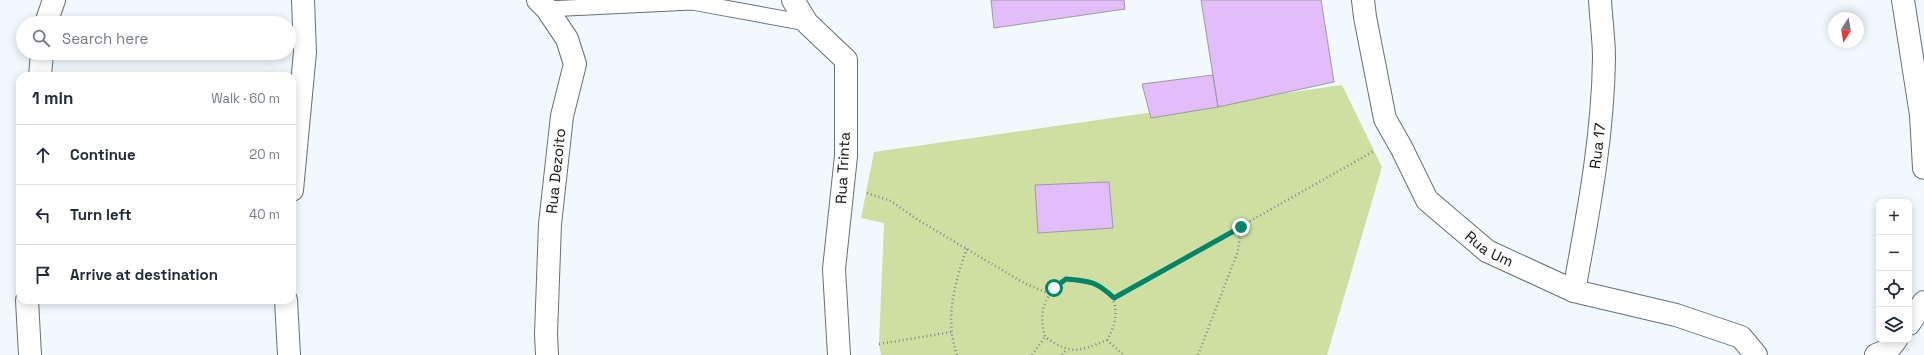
<!DOCTYPE html>
<html lang="en">
<head>
<meta charset="utf-8">
<style>
	body { margin:0; font-family:"Space Grotesk",sans-serif; background:#f2f2f3; color:#1f2937 }
	.controls { position:absolute; right:12px; bottom:12px; display:grid; overflow:hidden; border-radius:8px; box-shadow:0 2px 10px #0003 }
	.controls button { width:36px; height:36px; display:grid; place-items:center; padding:0; border:0; border-bottom:1px solid #e0e1e3; background:#fff; color:#1f2937; font:20px sans-serif }
	.compass { position:absolute; left:1828px; top:12px; width:36px; height:36px; border-radius:50%; background:#fff; box-shadow:0 2px 10px #0003; rotate:192deg }
	.stop { position:absolute; width:12px; height:12px; margin:-9px; border:3px solid #008569; border-radius:50%; background:#fff }
	.stop.end { background:#008569; border-color:#fff; box-shadow:0 1px 4px #0008 }
	.list { margin:0; padding:0; list-style:none }
	h2 { display:flex; justify-content:space-between; align-items:center; height:52px; margin:0; padding:0 16px; font-size:17px }
	h2 small { font-size:13px; font-weight:400; color:#747a83 }
	.list li { display:grid; grid-template-columns:26px 1fr auto; gap:12px; align-items:center; box-sizing:border-box; height:60px; padding:0 16px; border-top:1px solid #e0e1e3 }
	.list b { display:block; font-size:15px; white-space:nowrap }
	.list em { font-size:13px; font-style:normal; color:#747a83 }
	.icon { flex:none; width:22px; height:22px; fill:none; stroke:currentColor; stroke-width:2; stroke-linecap:round; stroke-linejoin:round }
	.map { position:relative; flex:none; width:1924px; height:355px; overflow:hidden }
	.search { position:absolute; background:#fff; box-shadow:0 2px 10px #0003; left:16px; top:16px; width:280px; height:44px; display:flex; align-items:center; gap:10px; box-sizing:border-box; padding:0 14px; border-radius:22px; color:#747a83; font-size:15px }
	.panel { position:absolute; background:#fff; box-shadow:0 2px 10px #0003; left:16px; top:72px; width:280px; height:232px; border-radius:12px }
	.map>svg:first-child { display:block }
	.green { fill:#cfdfa2 }
	.building { fill:#e3bcfa; stroke:#9f9aa2 }
	.lines { fill:none; stroke-linecap:round; stroke-linejoin:round }
	.service-casing { stroke:#686f75; stroke-width:17 }
	.minor-casing { stroke:#686f75; stroke-width:24 }
	.path { stroke:#83878c; stroke-width:2.5; stroke-dasharray:1 3; stroke-linecap:butt }
	.service { stroke:#fff; stroke-width:15 }
	.minor { stroke:#fff; stroke-width:22 }
	.route { stroke:#008569; stroke-width:5 }
	.labels { text-anchor:middle; stroke-width:3; stroke-linejoin:round; paint-order:stroke }
	.street-label { font-size:15px; fill:#121417; stroke:#fff }
</style>
</head>
<body>
<div class="map">
<svg width="1924" height="355" viewBox="0 0 1924 355">
	<rect width="100%" height="100%" fill="#f1f8fe"/>
	<path class="green" d="M1342,85L1382,167L1327,355H881L879,344L884,223L861,218L874,152Z"/>
	<path class="building" d="M991,0H1124L1125,9L994,28Z
		M1201,0H1321L1334,82L1218,107Z
		M1213,75L1218,107L1151,118L1142,84Z
		M1109,182L1113,228L1038,233L1035,185Z"/>
	<g class="lines">
		<g class="service-casing">
			<path id="service" d="M547,9L692,2L807,23"/>
		</g>
		<g class="minor-casing">
			<g id="minor">
				<path d="M538,0L547,9L567,39L575,64L562,116L550,224L546,334L547,355"/>
				<path d="M793,0L807,23L846,60V156L834,269L839,355"/>
				<path id="s1" d="M1363,0L1365,17L1385,119L1401,147L1427,200L1487,251L1574,291L1676,315L1741,337L1756,355"/>
				<path d="M1903,0L1921,115L1924,168"/>
				<path d="M46,23L54,0"/>
				<path d="M40,76L42,53"/>
				<path d="M292,190L305,52L303,0"/>
				<path id="s2" d="M1574,291C1588,214 1603,137 1604,58C1604,39 1601,19 1600,0"/>
				<path d="M27,300L30,355"/>
				<path d="M286,300L289,355"/>
				<path d="M1909,324L1924,302"/>
				<path d="M1876,355L1888,350L1896,340"/>
			</g>
		</g>
		<path class="path" d="M867,193L891,201L918,220L1024,283L1050,294
			M1066,279C1076,280 1089,279 1097,284C1121,297 1119,319 1107,340C1078,352 1072,355 1045,337C1038,310 1044,295 1066,279Z
			M1114,298L1374,151
			M1107,340L1124,355
			M879,344L952,332
			M957,355C944,319 955,282 967,248
			M1032,355L1045,337
			M1062,355L1066,350
			M1198,355L1238,251L1241,227"/>
		<use href="#service" class="service"/>
		<use href="#minor" class="minor"/>
	</g>
	<g class="lines">
		<path class="route" d="M1054,288L1066,279C1089,281 1096,281 1114,298L1241,227"/>
	</g>
	<g class="labels">
		<g class="street-label">
			<text dy="5" stroke="none"><textPath href="#s2" startOffset="147">Rua 17</textPath></text>
			<text transform="translate(843 168) rotate(-87)" y="5">Rua Trinta</text>
			<text transform="translate(556 171) rotate(-84)" y="5">Rua Dezoito</text>
			<text dy="5" stroke="none"><textPath href="#s1" startOffset="292">Rua Um</textPath></text>
		</g>
	</g>
</svg>
<div class="controls">
<button>+</button>
<button>−</button>
<button><svg class="icon" aria-label="locate" viewBox="0 0 24 24"><circle cx="12" cy="12" r="6"/><path d="M12 2v4M12 18v4M2 12h4M18 12h4"/></svg></button>
<button><svg class="icon" aria-label="layers" viewBox="0 0 24 24"><path d="M12 4l9 5-9 5-9-5zM3 14l9 5 9-5"/></svg></button>
</div>
<svg class="compass" viewBox="-18 -18 36 36"><path d="M0-13l5 13h-10z" fill="#e53935"/><path d="M0 13l5-13h-10z" fill="#747a83"/></svg>
<div class="stop" style="left:1054px;top:288px"></div>
<div class="stop end" style="left:1241px;top:227px"></div>
<div class="search"><svg class="icon" aria-label="search" viewBox="0 0 24 24"><circle cx="10" cy="10" r="6"/><path d="M15 15l6 6"/></svg>Search here</div>
<section class="panel">
<h2>1 min<small>Walk · 60 m</small></h2>
<ul class="list">
<li><svg class="icon" aria-label="ahead" viewBox="0 0 24 24"><path d="M12 20V5M6 11l6-6 6 6"/></svg><div><b>Continue</b></div><em>20 m</em></li>
<li><svg class="icon" aria-label="left" viewBox="0 0 24 24"><path d="M17 20v-9H6M10 6l-5 5 5 5"/></svg><div><b>Turn left</b></div><em>40 m</em></li>
<li><svg class="icon" aria-label="arrive" viewBox="0 0 24 24"><path d="M6 21V4h12l-3 4 3 4H6"/></svg><div><b>Arrive at destination</b></div></li>
</ul>
</section>
</div>
</body>
</html>
